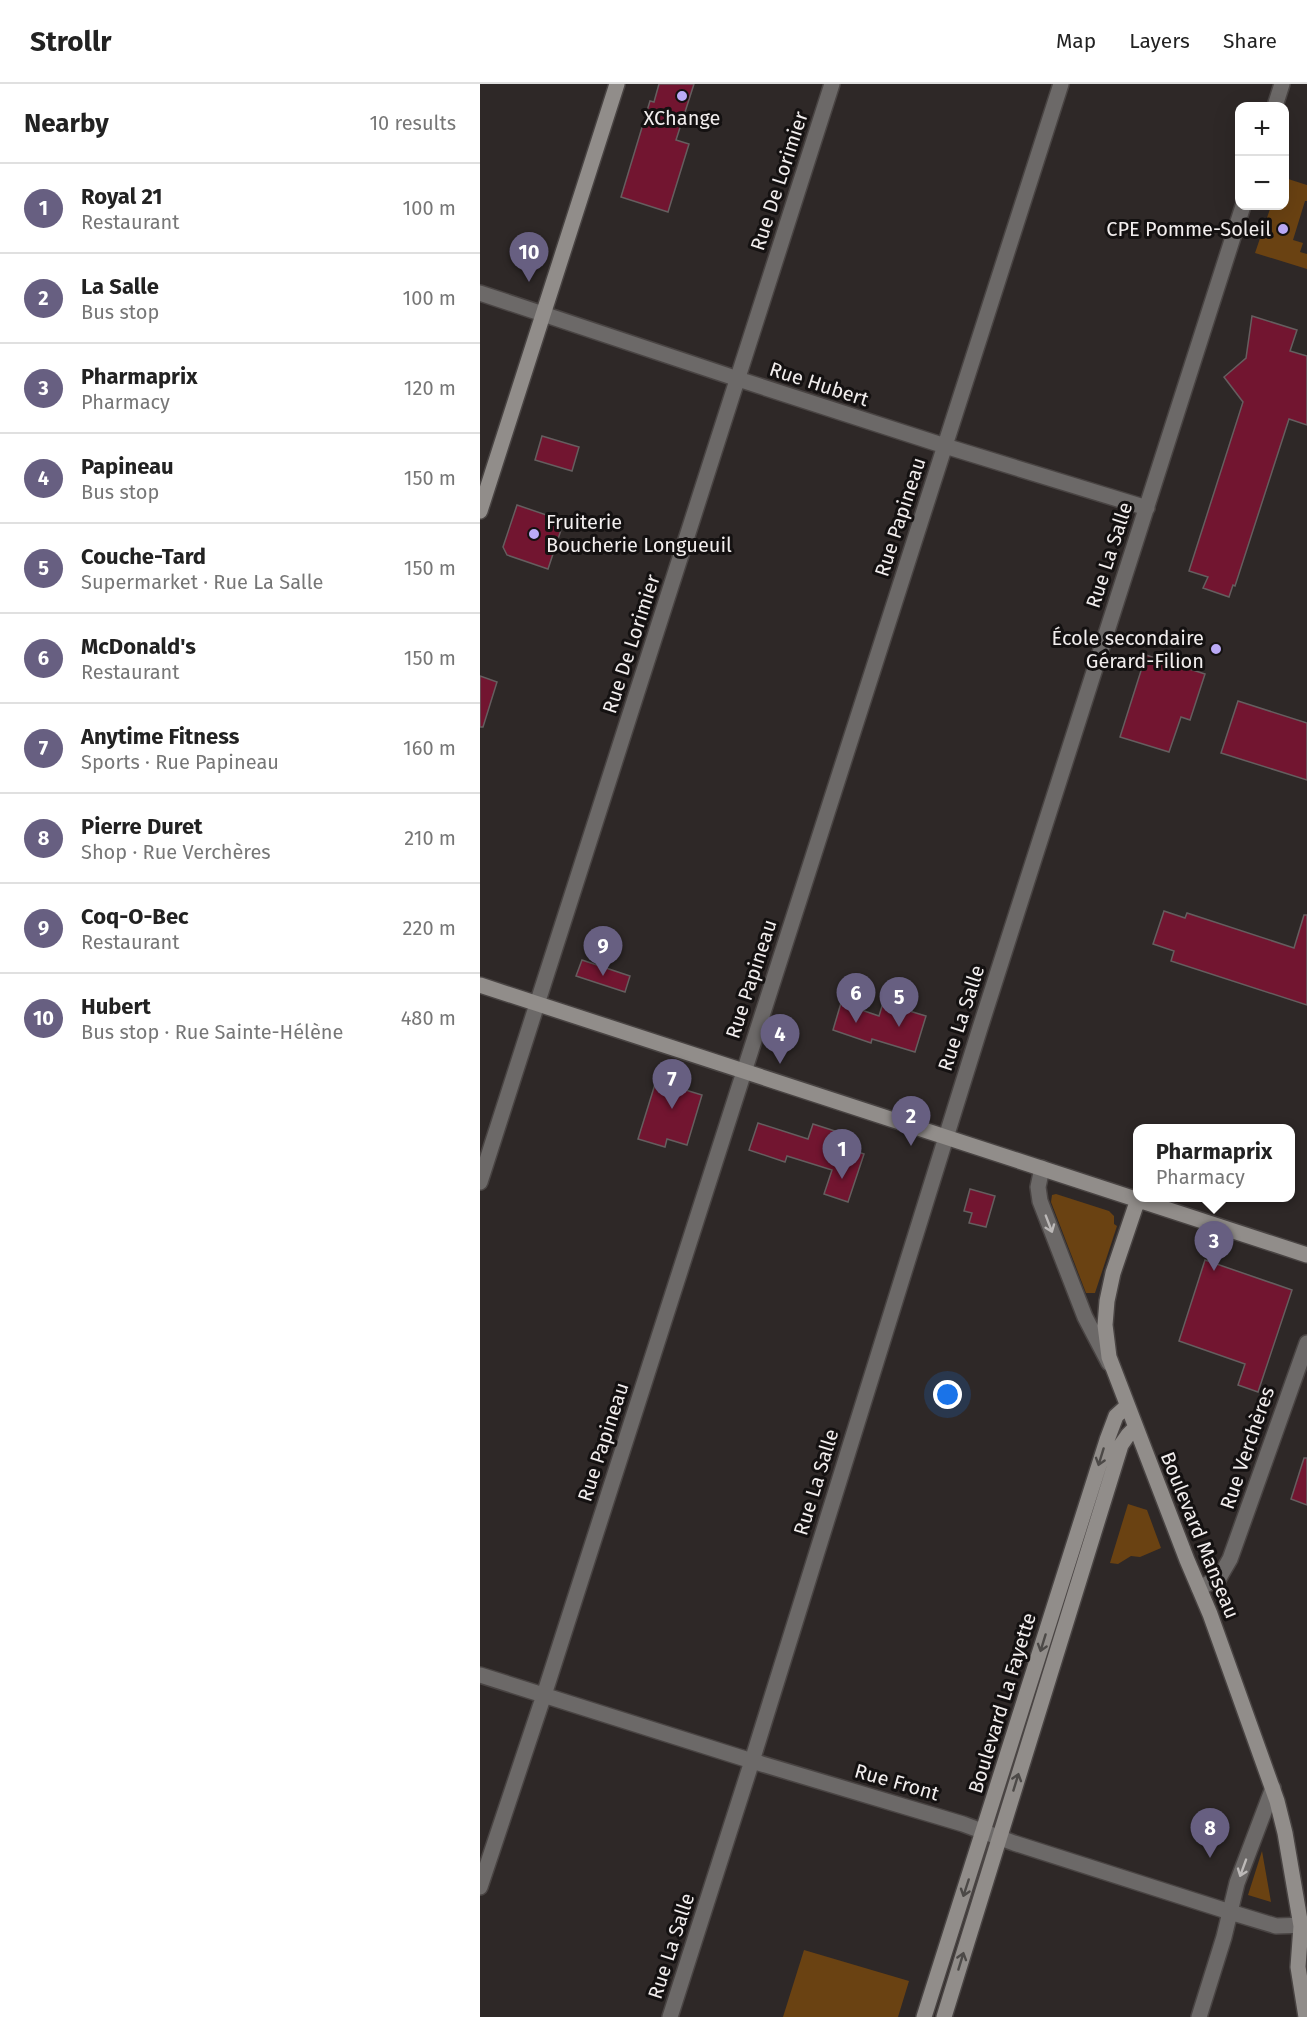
<!DOCTYPE html>
<html lang="en">
<head>
<meta charset="utf-8">
<style>
	body { margin:0; font-family:"Fira Sans",sans-serif; background:#f2f2f2; color:#222 }
	.controls { position:absolute; right:18px; top:18px; display:grid; overflow:hidden; border-radius:12px; box-shadow:0 6px 24px #0002 }
	.controls button { width:54px; height:54px; display:grid; place-items:center; padding:0; border:0; border-bottom:2px solid #e0e0e0; background:#fff; color:#222; font:30px sans-serif }
	.you { position:absolute; left:468px; top:1311px; width:21px; height:21px; margin:-15px; border:4px solid #fff; border-radius:50%; background:#1a73e8; box-shadow:0 0 0 9px #1a73e833 }
	.badge { display:grid; place-items:center; width:39px; height:39px; border-radius:50%; background:#675f81; color:#fff; font-size:20px; font-weight:700 }
	.pin { position:absolute; translate:-50% -50px; filter:drop-shadow(0 2px 3px #0008) }
	.pin::after { content:''; position:absolute; top:32px; width:21px; height:18px; background:inherit; clip-path:polygon(0 0,100% 0,50% 100%) }
	.popup { position:absolute; left:653px; top:1040px; width:162px; height:78px; box-sizing:border-box; display:grid; place-content:center; border-radius:12px; background:#fff; filter:drop-shadow(0 2px 4px #0005); font-size:20px; white-space:nowrap; color:#767676 }
	.popup b { font-size:22px; color:#222 }
	.popup::after { content:''; position:absolute; left:50%; top:100%; margin-left:-12px; border:12px solid transparent; border-top-color:#fff }
	.list { margin:0; padding:0; list-style:none }
	h2 { display:flex; justify-content:space-between; align-items:center; height:78px; margin:0; padding:0 24px; font-size:26px }
	h2 small { font-size:20px; font-weight:400; color:#767676 }
	.list li { display:grid; grid-template-columns:39px 1fr auto; gap:18px; align-items:center; box-sizing:border-box; height:90px; padding:0 24px; border-top:2px solid #e0e0e0 }
	.list b { display:block; font-size:22px; white-space:nowrap }
	.list p { margin:0; font-size:20px; white-space:nowrap; color:#767676 }
	.list em { font-size:20px; font-style:normal; color:#767676 }
	.map { position:relative; flex:none; width:827px; height:1933px; overflow:hidden }
	header { display:flex; align-items:center; gap:36px; box-sizing:border-box; height:84px; padding:0 30px; background:#fff; border-bottom:2px solid #e0e0e0 }
	header strong { font-size:28px }
	nav { display:flex; gap:33px; margin-inline-start:auto; font-size:21px }
	main { display:flex }
	aside { flex:1; background:#fff }
	.map>svg:first-child { display:block }
	.green { fill:#6a4212 }
	.building { fill:#721530; stroke:#655e5f; stroke-width:1.5 }
	.lines { fill:none; stroke-linecap:round; stroke-linejoin:round }
	.street-casing { stroke:#494443; stroke-width:18 }
	.secondary-casing { stroke:#494443; stroke-width:18 }
	.street { stroke:#6c6968; stroke-width:15 }
	.secondary { stroke:#918d8a; stroke-width:15 }
	.oneway { stroke:#bcb9b8 }
	.oneway2 { stroke:#4c4947 }
	.poi-dot { fill:#bbaaf6; stroke:#141111; stroke-width:2 }
	.labels { text-anchor:middle; stroke-width:6; stroke-linejoin:round; paint-order:stroke }
	.poi-label { font-size:20px; fill:#f2eeee; stroke:#141111; text-anchor:end }
	.street-label { font-size:20px; fill:#f2eeee; stroke:#141111 }
</style>
</head>
<body>
<header>
<strong>Strollr</strong>
<nav><a>Map</a><a>Layers</a><a>Share</a></nav>
</header>
<main>
<aside>
<h2>Nearby<small>10 results</small></h2>
<ul class="list">
<li><span class="badge">1</span><div><b>Royal 21</b><p>Restaurant</p></div><em>100 m</em></li>
<li><span class="badge">2</span><div><b>La Salle</b><p>Bus stop</p></div><em>100 m</em></li>
<li><span class="badge">3</span><div><b>Pharmaprix</b><p>Pharmacy</p></div><em>120 m</em></li>
<li><span class="badge">4</span><div><b>Papineau</b><p>Bus stop</p></div><em>150 m</em></li>
<li><span class="badge">5</span><div><b>Couche-Tard</b><p>Supermarket · Rue La Salle</p></div><em>150 m</em></li>
<li><span class="badge">6</span><div><b>McDonald's</b><p>Restaurant</p></div><em>150 m</em></li>
<li><span class="badge">7</span><div><b>Anytime Fitness</b><p>Sports · Rue Papineau</p></div><em>160 m</em></li>
<li><span class="badge">8</span><div><b>Pierre Duret</b><p>Shop · Rue Verchères</p></div><em>210 m</em></li>
<li><span class="badge">9</span><div><b>Coq-O-Bec</b><p>Restaurant</p></div><em>220 m</em></li>
<li><span class="badge">10</span><div><b>Hubert</b><p>Bus stop · Rue Sainte-Hélène</p></div><em>480 m</em></li>
</ul>
</aside>
<div class="map">
<svg width="827" height="1933" viewBox="0 0 827 1933">
	<rect width="100%" height="100%" fill="#2e2827"/>
	<path class="green" d="M805,94L827,101V117H825L813,156L823,159L820,168L827,170V185L775,169L791,122H804Z
		M576,1110L629,1127L634,1132V1140L637,1142L615,1209H606L571,1118L572,1111Z
		M628,1370L632,1372L524,1717L520,1716Z
		M648,1420L667,1426L681,1464L660,1473L651,1472L638,1480L630,1479Z
		M782,1767L791,1818L768,1811Z
		M324,1866L429,1897L418,1933H303Z"/>
	<path class="building" d="M179,0H214L196,56L209,60L188,128L141,113L170,17L174,18Z
		M772,232L817,246L810,267L827,272V341L809,335L755,502L753,501L749,513L723,504L728,493L709,487L763,318L744,293L766,274Z
		M62,352L99,363L92,387L55,376Z
		M37,421L84,437L68,485L27,471L23,463Z
		M666,571L725,590L710,636L701,633L689,668L640,653Z
		M0,592L17,598L3,643H0Z
		M758,617L827,639V696L741,669Z
		M684,827L705,834L707,829L814,864L824,831H827V921L691,877L694,867L673,860Z
		M102,876L150,892L145,908L96,892Z
		M361,919L399,932L403,919L446,932L435,968L392,955L391,959L353,946Z
		M176,997L222,1011L207,1061L187,1055L185,1063L158,1055Z
		M278,1039L328,1055L333,1040L358,1048L354,1060L384,1070L368,1118L344,1110L352,1086L307,1072L305,1078L269,1066Z
		M490,1105L515,1112L506,1143L489,1139L492,1129L484,1127Z
		M725,1176L812,1206L778,1308L758,1301L765,1280L699,1257Z
		M824,1374H827V1421L811,1415Z"/>
	<g class="lines">
		<g class="street-casing">
			<path id="street" d="M795,22L802,0
				M0,209L258,295L465,362L667,424
				M562,1084L558,1103L560,1117L605,1233L629,1279
				M0,1098L352,0
				M719,1504L739,1494L750,1475L827,1259
				M0,1591L272,1677L483,1740L534,1759L750,1828L796,1842L827,1841
				M0,1803L64,1611L581,0
				M190,1933L272,1677L500,944L763,122
				M719,1933L744,1853L757,1799L793,1704"/>
		</g>
		<g class="secondary-casing">
			<path id="secondary" d="M0,427L137,0
				M0,901L827,1171
				M658,1115L633,1189L627,1217L625,1241L629,1273L707,1476L730,1530L797,1717L805,1749L821,1842L818,1883L826,1933
				M444,1933L627,1356L636,1332L647,1322
				M464,1933L641,1361L648,1351L655,1344"/>
		</g>
		<use href="#street" class="street"/>
		<use href="#secondary" class="secondary"/>
	</g>
	<defs><path id="oneway-shaft" d="M-6 0H5M1.5-3L5.5 0L1.5 3" fill="none" stroke-width="1.6" stroke-linecap="round" stroke-linejoin="round" transform="scale(1.5)"/></defs>
	<g class="oneway">
		<use href="#oneway-shaft" transform="translate(569 1140) rotate(69)"/>
		<use href="#oneway-shaft" transform="translate(763 1784) rotate(110)"/>
	</g>
	<g class="oneway2">
		<use href="#oneway-shaft" transform="translate(621 1373) rotate(107)"/>
		<use href="#oneway-shaft" transform="translate(563 1559) rotate(107)"/>
		<use href="#oneway-shaft" transform="translate(536 1698) rotate(-73)"/>
		<use href="#oneway-shaft" transform="translate(486 1804) rotate(108)"/>
		<use href="#oneway-shaft" transform="translate(481 1877) rotate(-73)"/>
	</g>
	<g class="poi-dot">
		<circle cx="202" cy="12" r="6"/>
		<circle cx="803" cy="145" r="6"/>
		<circle cx="54" cy="450" r="6"/>
		<circle cx="736" cy="565" r="6"/>
	</g>
	<g class="labels">
		<g class="poi-label">
			<text x="202" y="41" text-anchor="middle">XChange</text>
			<text x="791" y="152">CPE Pomme-Soleil</text>
			<text x="66" y="445" text-anchor="start">Fruiterie<tspan x="66" dy="23">Boucherie Longueuil</tspan></text>
			<text x="724" y="561">École secondaire<tspan x="724" dy="23">Gérard-Filion</tspan></text>
		</g>
		<g class="street-label">
			<text transform="translate(299 97) rotate(-72)" y="7">Rue De Lorimier</text>
			<text transform="translate(339 300) rotate(18)" y="7">Rue Hubert</text>
			<text transform="translate(420 433) rotate(-72)" y="7">Rue Papineau</text>
			<text transform="translate(629 471) rotate(-72)" y="7">Rue La Salle</text>
			<text transform="translate(151 560) rotate(-72)" y="7">Rue De Lorimier</text>
			<text transform="translate(271 895) rotate(-72)" y="7">Rue Papineau</text>
			<text transform="translate(481 934) rotate(-72)" y="7">Rue La Salle</text>
			<text transform="translate(123 1358) rotate(-72)" y="7">Rue Papineau</text>
			<text transform="translate(767 1364) rotate(-71)" y="7">Rue Verchères</text>
			<text transform="translate(336 1398) rotate(-73)" y="7">Rue La Salle</text>
			<text transform="translate(720 1451) rotate(68)" y="7">Boulevard Manseau</text>
			<text transform="translate(522 1619) rotate(-73)" y="7">Boulevard La Fayette</text>
			<text transform="translate(417 1698) rotate(16)" y="7">Rue Front</text>
			<text transform="translate(191 1862) rotate(-72)" y="7">Rue La Salle</text>
		</g>
	</g>
</svg>
<div class="controls">
<button>+</button>
<button>−</button>
</div>
<div class="you"></div>
<div class="pin badge" style="left:362px;top:1095px">1</div>
<div class="pin badge" style="left:431px;top:1062px">2</div>
<div class="pin badge" style="left:734px;top:1187px">3</div>
<div class="popup"><b>Pharmaprix</b>Pharmacy</div>
<div class="pin badge" style="left:300px;top:980px">4</div>
<div class="pin badge" style="left:419px;top:943px">5</div>
<div class="pin badge" style="left:376px;top:939px">6</div>
<div class="pin badge" style="left:192px;top:1025px">7</div>
<div class="pin badge" style="left:730px;top:1774px">8</div>
<div class="pin badge" style="left:123px;top:892px">9</div>
<div class="pin badge" style="left:49px;top:198px">10</div>
</div>
</main>
</body>
</html>
